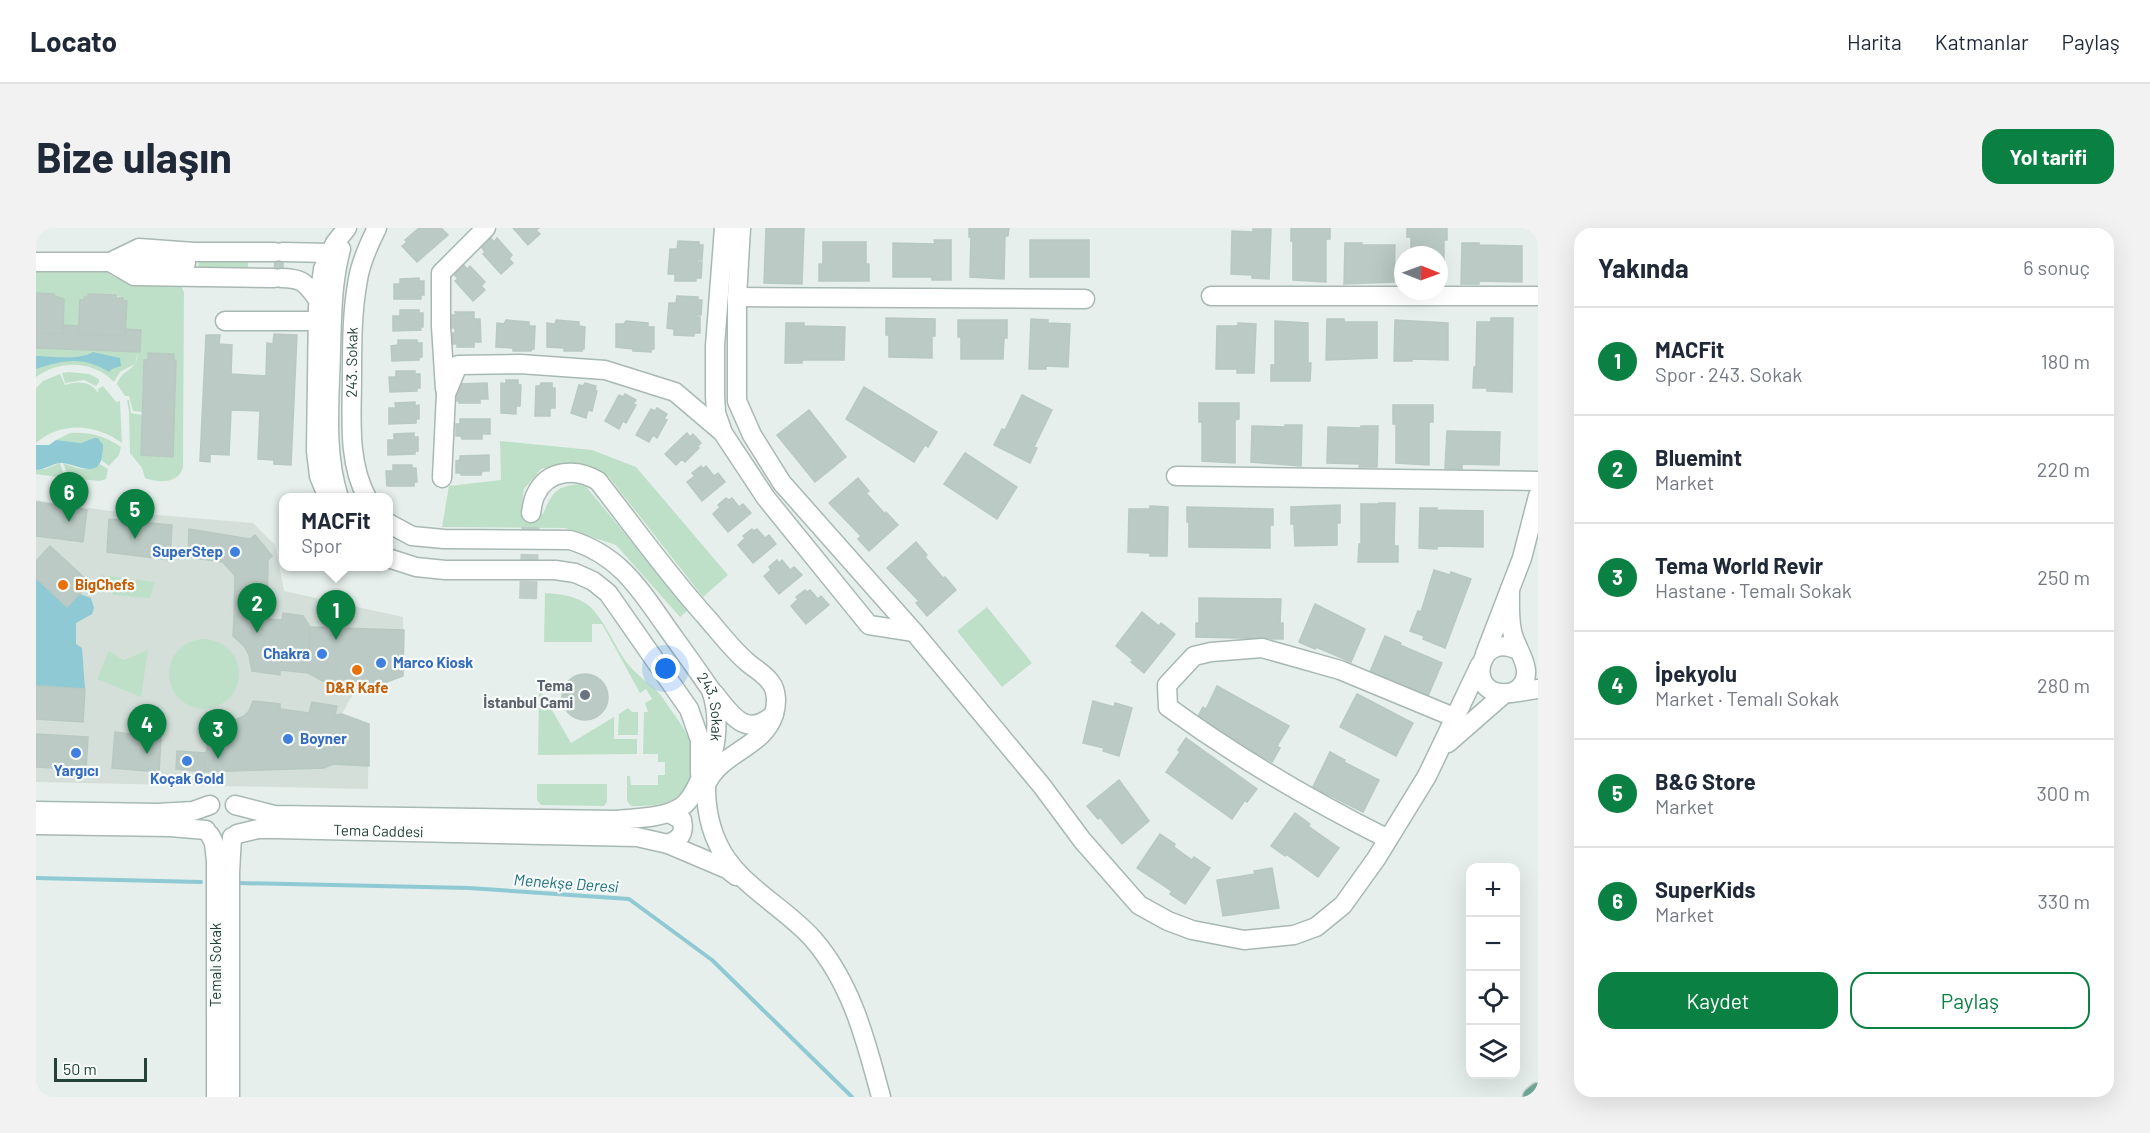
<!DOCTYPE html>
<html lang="tr">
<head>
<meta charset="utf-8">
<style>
	body { margin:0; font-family:Barlow,sans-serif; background:#f2f2f3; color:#1f2937 }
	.controls { position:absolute; right:18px; bottom:18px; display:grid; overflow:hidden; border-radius:12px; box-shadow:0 6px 24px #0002 }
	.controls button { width:54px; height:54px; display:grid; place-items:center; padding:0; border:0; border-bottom:2px solid #e0e1e3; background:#fff; color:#1f2937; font:30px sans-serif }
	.compass { position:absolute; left:1358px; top:18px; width:54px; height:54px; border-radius:50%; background:#fff; box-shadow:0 6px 24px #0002; rotate:91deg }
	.scale { position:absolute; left:18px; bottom:15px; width:93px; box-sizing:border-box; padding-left:6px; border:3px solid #24423a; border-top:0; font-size:16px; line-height:21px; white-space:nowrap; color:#24423a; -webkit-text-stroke:4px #f7fbf9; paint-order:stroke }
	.you { position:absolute; left:630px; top:441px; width:21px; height:21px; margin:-15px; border:4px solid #fff; border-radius:50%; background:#1a73e8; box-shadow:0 0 0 9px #1a73e833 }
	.badge { display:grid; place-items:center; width:39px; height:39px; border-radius:50%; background:#0b8043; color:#fff; font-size:20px; font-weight:700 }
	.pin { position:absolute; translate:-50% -50px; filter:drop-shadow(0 2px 3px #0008) }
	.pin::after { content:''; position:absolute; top:32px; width:21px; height:18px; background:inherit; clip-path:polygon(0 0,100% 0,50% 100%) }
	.popup { position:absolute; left:243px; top:265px; width:114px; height:78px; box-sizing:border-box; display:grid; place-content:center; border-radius:12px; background:#fff; filter:drop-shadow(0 2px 4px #0005); font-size:20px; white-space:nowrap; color:#747a83 }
	.popup b { font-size:22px; color:#1f2937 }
	.popup::after { content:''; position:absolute; left:50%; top:100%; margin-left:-12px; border:12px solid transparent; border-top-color:#fff }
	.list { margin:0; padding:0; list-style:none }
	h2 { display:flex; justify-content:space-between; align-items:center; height:78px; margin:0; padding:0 24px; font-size:26px }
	h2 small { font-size:20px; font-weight:400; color:#747a83 }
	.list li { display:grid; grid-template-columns:39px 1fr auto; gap:18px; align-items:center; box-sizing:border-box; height:108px; padding:0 24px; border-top:2px solid #e0e1e3 }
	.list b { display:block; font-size:22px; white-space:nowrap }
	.list p { margin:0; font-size:20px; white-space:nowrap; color:#747a83 }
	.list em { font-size:20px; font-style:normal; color:#747a83 }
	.actions { display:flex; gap:12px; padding:18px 24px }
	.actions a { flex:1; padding:14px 0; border:2px solid #0b8043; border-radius:18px; text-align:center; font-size:21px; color:#0b8043 }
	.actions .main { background:#0b8043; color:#fff }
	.icon { flex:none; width:33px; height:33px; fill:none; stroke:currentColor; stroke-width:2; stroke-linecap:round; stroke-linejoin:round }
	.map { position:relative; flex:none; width:1502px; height:869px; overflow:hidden; border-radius:18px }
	header { display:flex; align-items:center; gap:36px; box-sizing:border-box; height:84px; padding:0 30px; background:#fff; border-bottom:2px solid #e0e1e3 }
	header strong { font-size:28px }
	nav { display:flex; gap:33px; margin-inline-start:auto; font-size:21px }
	.intro { display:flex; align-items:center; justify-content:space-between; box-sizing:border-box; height:144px; padding:0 36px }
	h1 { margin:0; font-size:42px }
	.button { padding:15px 27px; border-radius:18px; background:#0b8043; color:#fff; font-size:21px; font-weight:700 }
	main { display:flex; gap:36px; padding:0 36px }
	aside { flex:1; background:#fff; border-radius:18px; box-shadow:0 6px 24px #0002 }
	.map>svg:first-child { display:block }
	.built { fill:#d4dfda }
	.green { fill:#bfe0c8 }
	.water { fill:#8ec9d4 }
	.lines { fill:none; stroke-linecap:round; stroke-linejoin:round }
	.stream { stroke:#8ec9d4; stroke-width:4 }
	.building { fill:#bbcac4; stroke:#b8c9c2; stroke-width:1.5 }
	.minor-tunnel { stroke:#bfccc8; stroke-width:18; stroke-dasharray:18 9; stroke-linecap:butt }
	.minor-casing { stroke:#a8b8b2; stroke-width:21 }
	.major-casing { stroke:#c2cac8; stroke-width:21 }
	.minor { stroke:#fff; stroke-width:18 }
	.major { stroke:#6aa596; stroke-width:18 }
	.shop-dot { fill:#3f7fe0; stroke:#f7fbf9; stroke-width:2 }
	.food-dot { fill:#e8710a; stroke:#f7fbf9; stroke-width:2 }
	.worship-dot { fill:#6b7280; stroke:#f7fbf9; stroke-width:2 }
	.labels { text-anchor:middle; stroke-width:4.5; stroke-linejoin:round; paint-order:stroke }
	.street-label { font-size:15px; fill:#24423a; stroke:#f7fbf9 }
	.shop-label { font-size:15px; font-weight:bold; fill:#366cbe; stroke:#f7fbf9; text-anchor:end }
	.food-label { font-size:15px; font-weight:bold; fill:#c56008; stroke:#f7fbf9; text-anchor:start }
	.worship-label { font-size:15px; font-weight:bold; fill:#5b616d; stroke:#f7fbf9; text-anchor:end }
	.water-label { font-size:16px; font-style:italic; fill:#1c6f80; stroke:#f7fbf9 }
</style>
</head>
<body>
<header>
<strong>Locato</strong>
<nav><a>Harita</a><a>Katmanlar</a><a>Paylaş</a></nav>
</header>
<div class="intro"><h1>Bize ulaşın</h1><a class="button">Yol tarifi</a></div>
<main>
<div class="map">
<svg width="1502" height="869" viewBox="0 0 1502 869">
	<rect width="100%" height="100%" fill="#e6efeb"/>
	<path class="built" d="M0,272L74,283L217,295L239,317L248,363L367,389V448L348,455L324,459L314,471L306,486L333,496L332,561L0,554Z"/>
	<path class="green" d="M163,34H212V40H162Z
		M0,43H69L80,50L112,55H138L145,58L148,64L147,239C143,256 122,255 109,250L106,240L94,225L93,184L91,172H93L95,185L106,187L105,227L137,229L140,133L138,132V126L112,125V132H108L106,184L97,183L93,168H89L81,156C87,139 101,145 102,124L99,136L84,144L78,154C56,132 24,132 0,149V120L104,124L105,103L89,101L91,73L80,67L52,66V69H48V72H44L43,98L27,97L25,69L0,65Z
		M32,144L53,146L63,151V154L60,158L48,152L29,155L26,145Z
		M24,146L29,157C41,153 55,153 62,165V161L67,158L80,174L84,173L86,215C59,196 26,193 0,215V160L7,153Z
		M34,205C53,204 69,208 85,219L83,227L73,238L65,232L67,224L58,210L45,215L20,212Z
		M464,213L556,222L600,239L692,347L667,369L573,249L548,236H528L505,241L488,261L485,285L507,286C517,262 522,257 548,256L652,382L644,389L580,317L529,300L406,299L413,258L465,252Z
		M24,235L29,250L0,246V242L9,241Z
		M27,235C40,239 51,246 62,235L72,241L70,251L64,253L33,250Z
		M65,347L119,354L114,370L77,367Z
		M509,365C523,366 536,367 549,375C565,384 579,419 591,435C600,446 611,454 621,463C627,469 632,478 637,485C653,507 665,525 653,553C642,578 620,578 595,578L591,573V548H594L595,557H622V547H629V534H622V526H607L608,484H612L609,475L616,471L610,461L604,465L566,396H556V414H508Z
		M951,379L996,435L966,459L921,403Z
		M133 446a35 35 0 1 1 70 0a35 35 0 1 1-70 0Z
		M112,422L105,469L61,451L73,423L88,432Z
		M503,463H505L535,515L578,489V511H601V526L502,527Z
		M592,480L596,484H602V507H582L583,486Z
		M501,556H571V574L568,578L505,577L501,572Z"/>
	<path class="water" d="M57,124L84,130L85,138L76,141L73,144C46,128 28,132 0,141V128C16,128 43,133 57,124Z
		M58,210H62L67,217C67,254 46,238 27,235C18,234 9,242 0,242V217H13L20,212L45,215Z
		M0,350L31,379L44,366L55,370L58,380L56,386L40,395V416L46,420L49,461L0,458Z"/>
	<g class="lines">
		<path class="stream" d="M0,650L165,654
			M202,655L433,660L593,671L676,732L816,869"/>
	</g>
	<path class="building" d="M383,0H405L412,7L381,34L366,18L371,14L369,12Z
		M477,0H503L500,2L504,6L492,17Z
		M730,0H768L766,56L728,55Z
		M933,0H973L972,8H969L968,51L934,49L935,9H933Z
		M1255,0H1294V11H1290V54L1257,52V13H1255Z
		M1371,0H1411V12H1408V51H1403V27H1375V9H1371Z
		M1217,1H1235L1233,51L1216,50V47L1195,46L1196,3L1217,4Z
		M454,9L458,14L461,10L476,27L473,31L477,35L465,46L447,26L449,24L445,18Z
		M898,12H915V52H896V49H857V15L899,16Z
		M994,12H1053V49H994Z
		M642,13L663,14V17H667L666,32H661V34H666L665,50H660V53H639V46H632L634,21H641Z
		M787,14H830V36H833V53H783V36H787Z
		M1309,15H1326L1325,17H1359L1358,54L1308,56Z
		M1426,15H1443V17L1486,18V54L1443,53V56H1425Z
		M240,21L247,31V40H244L246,57H237Z
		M427,36L431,41L434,38L449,54L445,58L449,62L437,73L419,53L422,51L417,45Z
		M383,50V53H388V67H385V71H358V56H364V51Z
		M0,65L18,66L19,68L28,71L27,106L0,105Z
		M52,66L80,67L81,70H87V72L91,73L89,108L42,106L44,72H48V69H52Z
		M641,68L662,69V72H666L665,87H660V89H664V105H658V108L638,107V101L631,100L633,75H640Z
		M364,82H383V85H387V99H384L385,102L357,103V88H364Z
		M419,84H438V91H444L445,114H438V119H421V116H416V105H419V100H414V87H420Z
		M850,90L899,91V108H896V130L853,129V107H850Z
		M1455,90H1477L1476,164L1451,163V160H1437L1438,139H1440L1441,94H1455Z
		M995,91L1012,92V95L1034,96L1032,139L1010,138V141H993Z
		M1291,91H1308V94H1341V130L1290,132Z
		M470,92L493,94V98H499L498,121H496L495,123H477V120L460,119L461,95L468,96Z
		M520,92L543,94V98L549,99L548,121H546V123H528V120L511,119V95L519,96Z
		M922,92H971V110H968L967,131H925V109H922Z
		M1359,92L1412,95V132L1376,131V133H1358Z
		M590,93L612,95V99H618V121H615V124L597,123V121L580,119V96H588Z
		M1239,93L1272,95V135H1275L1274,153H1235V137H1239Z
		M750,95H768V98L809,99L808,132H766V135H749Z
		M1202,95L1220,96L1218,145H1201V141H1180L1181,98H1202Z
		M27,97L43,98L42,106L89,108V101L105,102L104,124L0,120V105L27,106Z
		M238,106L261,107L255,237L238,236V232L222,231L224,183L195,182L193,227L174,226V234L164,233L170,107H184L183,116L196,117L195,146L230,148L231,115L237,116Z
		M362,112H381V115H386V129H383V132L356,133L355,118L362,117Z
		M112,125L138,126V132L140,133L137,229L105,227L108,132H112Z
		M360,143H379V146H384V160H381V163L354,164L353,149H360Z
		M470,152H482V157H485L484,178H480V186L465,185V155L470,156Z
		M451,155L452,171H444V175H423V173H418V161L422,156Z
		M505,155H516V160H519V180H514V188H499L500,158H504Z
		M549,155L560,158L559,163H561L556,183L552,182L550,190L535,185L543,157L547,158Z
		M828,159L901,204L892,219L889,217L878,234L810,191Z
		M589,166L600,172L597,176L600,177L590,195L587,193L583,201L569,193L583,167L587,169Z
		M986,167L1016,182L998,219L1001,220L994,235L958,217L966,201L969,202Z
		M379,174V178L383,177V191H380V195L353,196V180H360L359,175Z
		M1163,175H1203V191L1199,192V235L1166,233V194H1163Z
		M1357,177H1397V194H1393V237L1360,235V196H1357Z
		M621,180L631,186L628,191L631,192L621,210L617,207L613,214L600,207L615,181L619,183Z
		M773,182L810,229L779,254L741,207Z
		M424,191H454V206H446V211H426L425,208H420V196H424Z
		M1249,197H1266L1265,238L1215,234L1216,198L1249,199Z
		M1325,198H1342L1341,239H1323L1324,236L1291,235L1292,199L1325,200Z
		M1411,203L1464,204L1463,237L1426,236V241L1409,240Z
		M378,205V209H382V223H379V226L352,227V212H358V206Z
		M651,205L654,209L657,206L665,215L661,219L663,220L649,234L646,231L640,237L629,226Z
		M929,225L981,259L961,291L908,256Z
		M453,227V243H446L445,247H425V245H420V233L424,232V228Z
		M357,237H376V240H380L381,254H378V258H351L350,243H357Z
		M665,238L667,241L670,238L678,248L682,245L689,254L666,273L651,254L659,248L656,245Z
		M822,250L833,263L830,265L849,286L850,284L862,297L833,323L822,311L825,308L793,275Z
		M690,270L693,272L696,270L703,279L707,276L715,285L692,304L677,286L684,279L682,277Z
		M0,274L51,282L47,314L0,308Z
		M1343,275H1359L1358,318H1362V334H1322L1323,316H1325V276H1343Z
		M1304,277V295H1301V317L1259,318L1258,296H1255V279Z
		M1114,278L1132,279L1131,328H1114V325L1092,324L1093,281H1114Z
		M1151,279L1237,281V297H1234V320L1153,319V294H1151Z
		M1384,280H1401V282L1447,283V319L1401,318V321L1383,320Z
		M73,291L136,297L134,332L71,324Z
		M153,301L214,311L219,307L236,328L232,332L231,391L198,389L199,348L187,334L152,329Z
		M716,301L718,303L721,301L729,310L733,307L740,316L717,335L702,317L709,310L707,308Z
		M880,314L891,327L889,329L907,350L909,349L920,362L891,388L880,375L883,373L851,340Z
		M14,318L54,355L31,379L0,350V333Z
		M741,332L743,335L746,332L754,342L758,339L766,347L743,366L728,348L735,342L733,339Z
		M1398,342L1414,347L1415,344L1435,351L1409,420L1387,411L1388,408L1374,403L1382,383L1385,384Z
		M769,362L771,364L774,362L782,371L785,368L793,377L770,396L755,378L762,371L760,369Z
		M1163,370L1245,371L1244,395H1247V411L1160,409V395H1163Z
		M1279,376L1329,401L1315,434L1280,419L1279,421L1263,414Z
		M1106,384L1123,398L1125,395L1139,406L1108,445L1095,434L1097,432L1080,418Z
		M247,385L267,388L274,399L272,445L244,442V447L216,443L213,427L208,418L197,408L198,389L246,392Z
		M274,399L368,402L367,448L348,455L324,459L287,453L272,445Z
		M1349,408L1365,415L1364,417L1406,435L1392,468L1351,451L1350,453L1333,446Z
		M526 469a23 23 0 1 1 46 0a23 23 0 1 1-46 0Z
		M0,458L49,461L47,494L0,491Z
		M1181,458L1253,498L1241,518L1244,520L1236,534L1160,492L1167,479L1170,481Z
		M1321,466L1377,495L1360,528L1304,499Z
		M217,473L244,476V481L273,485L276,474L301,478L299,487L306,486L333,496V538L297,536L288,540L168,544L173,503L208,488L213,483Z
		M1057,473L1078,479L1079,475L1096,480L1083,528L1067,523L1068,520L1047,515Z
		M79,504L125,510L123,544L76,540Z
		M0,506L52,509L50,542L0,539Z
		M1150,510L1221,561L1211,574L1209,572L1196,591L1130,544L1144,524L1142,522Z
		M141,523L170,525L168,544L140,541Z
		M1294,524L1309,532L1308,534L1343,552L1327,584L1293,567L1292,569L1276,561Z
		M1083,552L1113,593L1086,616L1064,589L1062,591L1051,578Z
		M1259,585L1274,596L1272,598L1303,620L1282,649L1250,626L1249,628L1235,618Z
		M1124,606L1139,616L1138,619L1156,632L1158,629L1174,640L1149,676L1134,666L1136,663L1101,640Z
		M1236,640L1243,680L1187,688L1181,652L1219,646L1218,643Z"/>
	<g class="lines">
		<path class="minor-tunnel" d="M492,371L495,285"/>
		<g class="minor-casing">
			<g id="minor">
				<path d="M688,0L679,118V167L680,185L687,205L730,270L833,397L878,404"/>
				<path d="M705,0L701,69V173L716,207L746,255L878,404L1006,558L1046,612L1103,677L1132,693L1156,702L1208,712L1258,707L1280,699L1307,677L1340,631L1391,548L1444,437"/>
				<path d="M246,24L295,25"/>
				<path d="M98,33L150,35"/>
				<path d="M0,34H74L103,20L158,24H239"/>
				<path d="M74,34L98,48L238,50"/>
				<path d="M245,50C268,50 270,56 283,73"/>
				<path d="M1175,68H1502"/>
				<path d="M701,69L1049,71"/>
				<path d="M189,93H281"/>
				<path d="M409,161L405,98V45L450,0"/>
				<path d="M1140,248L1502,253"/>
				<path d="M406,250L410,166L422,137L484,136L569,142L639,164L686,204"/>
				<path d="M292,270L283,248L280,223L282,79L287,41L299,15L311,0"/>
				<path d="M303,270C288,223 294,170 295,122C296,88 296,54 305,21"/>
				<path id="s1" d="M331,270C311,232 316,189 316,148C316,116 316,83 322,51C325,33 333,16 341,0"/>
				<path d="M495,285C496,279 497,271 500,266C512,241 541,240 562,253C598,299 632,347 671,390C684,405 696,421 711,434C719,441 729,446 735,455C741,463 741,476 738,486C729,518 687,524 672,553"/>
				<path id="s2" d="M352,295L376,308L408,311L534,312C581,326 602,358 629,397C644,418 660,440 675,462C682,482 682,503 677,525C675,532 672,539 671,547C668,568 672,594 681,614C699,656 747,677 777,711C816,756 830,813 845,869"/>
				<path d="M352,330L380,339L409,342H519L539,345L557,353L572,365L653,481L664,512V546"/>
				<path d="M1474,361C1474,374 1473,389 1476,403C1479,421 1502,444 1482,461C1477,465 1471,466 1465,465C1429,462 1444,401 1483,423"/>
				<path d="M1449,426L1486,330L1502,268"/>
				<path d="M678,465C695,486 710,512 738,486"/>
				<path d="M1475,465L1502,461"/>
				<path d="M1412,515L1468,466"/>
				<path d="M199,577L238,587L581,592C601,590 628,590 645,579C655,573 659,561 664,552"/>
				<path d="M0,583L121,585L157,583L174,577"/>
				<path d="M0,597L134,599L170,602"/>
				<path id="s3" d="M201,606L222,601H240L601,609L632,616L691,641L700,648"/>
				<path d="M174,607L178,615L180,633V869"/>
				<path d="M1352,611C1276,573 1201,529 1132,479L1131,457L1158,428L1175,424L1226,420L1304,442L1420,490"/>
				<path d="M632,616C644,611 649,606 646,592L633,585"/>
				<path d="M194,869V644L196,609"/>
			</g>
		</g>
		<g class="major-casing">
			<path id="major" d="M1496,869L1502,864"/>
		</g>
		<use href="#minor" class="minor"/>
		<use href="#major" class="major"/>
	</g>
	<g class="shop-dot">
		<circle cx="199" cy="324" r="6"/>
		<circle cx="286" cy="426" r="6"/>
		<circle cx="345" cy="435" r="6"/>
		<circle cx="252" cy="511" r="6"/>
		<circle cx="40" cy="525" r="6"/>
		<circle cx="151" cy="533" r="6"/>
	</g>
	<g class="food-dot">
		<circle cx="27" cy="357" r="6"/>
		<circle cx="321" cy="442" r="6"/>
	</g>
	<circle class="worship-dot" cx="549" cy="467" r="6"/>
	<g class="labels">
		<g class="street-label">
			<text dy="5" stroke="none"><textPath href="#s1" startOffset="138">243. Sokak</textPath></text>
			<text dy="5" stroke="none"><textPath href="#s2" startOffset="412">243. Sokak</textPath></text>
			<text dy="5" stroke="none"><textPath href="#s3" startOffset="142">Tema Caddesi</textPath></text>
			<text transform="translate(180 737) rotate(-90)" y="5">Temalı Sokak</text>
		</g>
		<g class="shop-label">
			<text x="187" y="329">SuperStep</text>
			<text x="274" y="431">Chakra</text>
			<text x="357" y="440" text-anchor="start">Marco Kiosk</text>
			<text x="264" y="516" text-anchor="start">Boyner</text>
			<text x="40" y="548" text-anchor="middle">Yargıcı</text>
			<text x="151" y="556" text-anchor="middle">Koçak Gold</text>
		</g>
		<g class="food-label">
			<text x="39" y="362">BigChefs</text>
			<text x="321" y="465" text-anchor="middle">D&amp;R Kafe</text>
		</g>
		<g class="worship-label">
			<text x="537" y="463">Tema<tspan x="537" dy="17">İstanbul Cami</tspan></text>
		</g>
		<g class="water-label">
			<text transform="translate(530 655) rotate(4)" y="6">Menekşe Deresi</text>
		</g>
	</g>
</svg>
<div class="controls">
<button>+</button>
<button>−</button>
<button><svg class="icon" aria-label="locate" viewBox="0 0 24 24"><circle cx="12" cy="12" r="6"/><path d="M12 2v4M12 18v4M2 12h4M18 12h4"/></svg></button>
<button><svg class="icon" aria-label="layers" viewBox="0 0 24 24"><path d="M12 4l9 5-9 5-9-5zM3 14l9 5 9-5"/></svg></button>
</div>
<svg class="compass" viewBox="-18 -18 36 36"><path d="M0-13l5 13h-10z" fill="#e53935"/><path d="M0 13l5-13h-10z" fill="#747a83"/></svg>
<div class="scale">50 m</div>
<div class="you"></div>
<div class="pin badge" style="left:300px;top:412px">1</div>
<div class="popup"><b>MACFit</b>Spor</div>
<div class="pin badge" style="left:221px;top:405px">2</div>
<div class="pin badge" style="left:182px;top:531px">3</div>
<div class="pin badge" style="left:111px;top:526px">4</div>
<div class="pin badge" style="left:99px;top:311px">5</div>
<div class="pin badge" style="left:33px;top:294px">6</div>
</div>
<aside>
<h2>Yakında<small>6 sonuç</small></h2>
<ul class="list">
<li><span class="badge">1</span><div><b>MACFit</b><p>Spor · 243. Sokak</p></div><em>180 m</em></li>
<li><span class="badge">2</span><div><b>Bluemint</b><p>Market</p></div><em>220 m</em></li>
<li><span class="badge">3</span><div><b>Tema World Revir</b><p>Hastane · Temalı Sokak</p></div><em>250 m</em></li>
<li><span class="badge">4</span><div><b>İpekyolu</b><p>Market · Temalı Sokak</p></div><em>280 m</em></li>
<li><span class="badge">5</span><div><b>B&amp;G Store</b><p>Market</p></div><em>300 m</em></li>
<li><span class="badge">6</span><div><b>SuperKids</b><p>Market</p></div><em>330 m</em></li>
</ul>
<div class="actions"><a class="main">Kaydet</a><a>Paylaş</a></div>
</aside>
</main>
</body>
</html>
